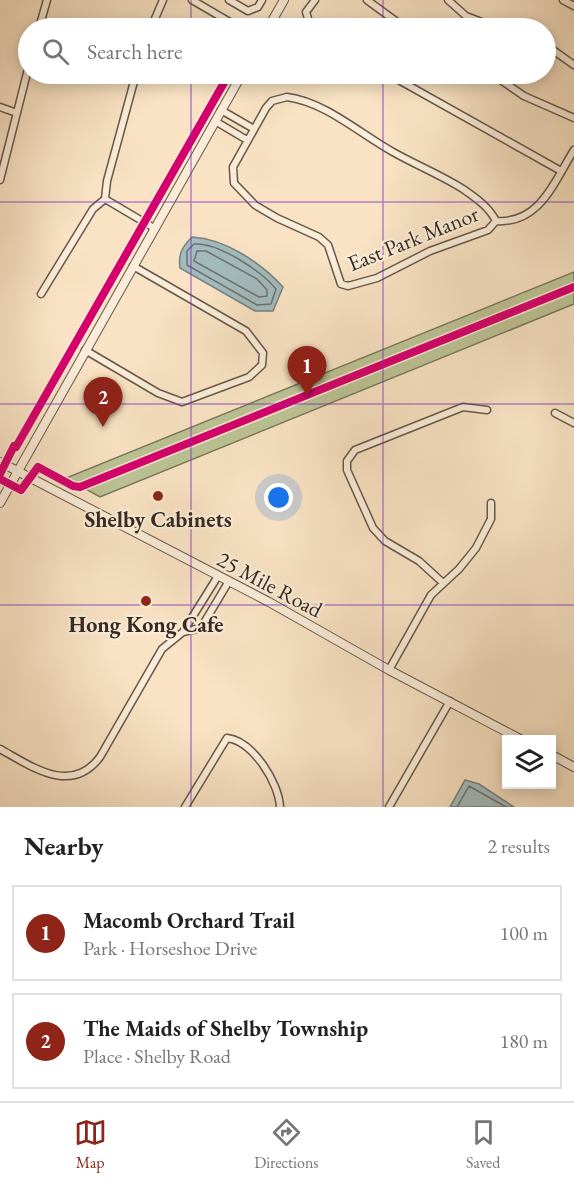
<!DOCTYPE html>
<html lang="en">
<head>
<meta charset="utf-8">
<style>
	body { margin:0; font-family:"EB Garamond",serif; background:#f6f6f6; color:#222 }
	.controls { position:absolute; right:18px; bottom:18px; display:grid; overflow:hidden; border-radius:0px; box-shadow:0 3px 15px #0003 }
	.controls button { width:54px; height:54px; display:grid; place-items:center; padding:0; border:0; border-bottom:2px solid #e0e0e0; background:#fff; color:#222; font:30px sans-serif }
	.you { position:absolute; left:279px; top:498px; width:21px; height:21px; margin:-15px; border:4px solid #fff; border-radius:50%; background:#1a73e8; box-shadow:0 0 0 9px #1a73e833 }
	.badge { display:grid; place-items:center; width:39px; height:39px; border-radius:50%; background:#8f2418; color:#fff; font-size:20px; font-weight:700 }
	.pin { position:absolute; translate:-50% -50px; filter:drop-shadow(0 2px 3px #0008) }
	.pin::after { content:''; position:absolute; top:32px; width:21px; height:18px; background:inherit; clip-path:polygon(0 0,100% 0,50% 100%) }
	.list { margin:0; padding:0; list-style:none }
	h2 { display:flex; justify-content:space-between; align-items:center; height:78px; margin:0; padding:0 24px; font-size:26px }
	h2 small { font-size:20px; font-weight:400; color:#767676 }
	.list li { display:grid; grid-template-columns:39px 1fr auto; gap:18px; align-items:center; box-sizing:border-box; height:96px; margin:0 12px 12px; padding:0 12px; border:2px solid #e0e0e0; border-radius:0px }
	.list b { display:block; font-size:22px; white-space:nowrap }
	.list p { margin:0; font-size:20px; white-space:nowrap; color:#767676 }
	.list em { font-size:20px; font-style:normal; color:#767676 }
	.icon { flex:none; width:33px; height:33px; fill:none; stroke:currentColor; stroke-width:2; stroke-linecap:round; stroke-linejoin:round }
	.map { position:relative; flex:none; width:574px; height:807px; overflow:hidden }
	.search { position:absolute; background:#fff; box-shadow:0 3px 15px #0003; left:18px; right:18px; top:18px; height:66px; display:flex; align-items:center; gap:15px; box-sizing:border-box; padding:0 21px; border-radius:33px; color:#767676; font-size:22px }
	.sheet { height:294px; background:#fff }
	nav { display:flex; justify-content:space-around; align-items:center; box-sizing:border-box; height:84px; border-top:2px solid #e0e0e0; background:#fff; font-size:16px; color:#767676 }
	nav a { display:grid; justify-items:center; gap:3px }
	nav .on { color:#8f2418 }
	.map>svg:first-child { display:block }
	.green { fill:#bcc495; stroke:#78765c; stroke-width:1.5 }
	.water { fill:#a3bbbe; stroke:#778180; stroke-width:1.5 }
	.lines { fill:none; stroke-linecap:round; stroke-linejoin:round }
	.shore { stroke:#6c7270; stroke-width:1.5 }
	.minor-casing { stroke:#66584a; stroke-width:9 }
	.tertiary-casing { stroke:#66584a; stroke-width:10 }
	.minor { stroke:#fbedd9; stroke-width:6 }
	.tertiary { stroke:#fbedd9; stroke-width:8 }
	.cycleway-casing { stroke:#fbedd9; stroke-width:11 }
	.cycleway { stroke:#d6006c; stroke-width:8 }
	.grid { fill:none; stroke:#7b2cbf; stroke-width:1.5; stroke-opacity:0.55 }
	.poi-dot { fill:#8f2418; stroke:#fbedd9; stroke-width:2 }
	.labels { text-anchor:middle; stroke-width:4.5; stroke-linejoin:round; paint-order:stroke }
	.street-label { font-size:22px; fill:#352922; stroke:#fbedd9 }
	.poi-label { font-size:22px; font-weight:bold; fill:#352922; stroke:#fbedd9 }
</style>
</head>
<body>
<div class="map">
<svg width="574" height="807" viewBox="0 0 574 807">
	<rect width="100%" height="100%" fill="#f9e3c4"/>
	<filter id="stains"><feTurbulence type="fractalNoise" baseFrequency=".00333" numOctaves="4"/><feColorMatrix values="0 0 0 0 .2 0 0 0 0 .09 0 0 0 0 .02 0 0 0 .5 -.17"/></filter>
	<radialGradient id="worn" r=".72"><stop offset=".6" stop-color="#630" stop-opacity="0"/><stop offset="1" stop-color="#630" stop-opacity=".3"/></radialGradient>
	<path class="green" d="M574,272V304L100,497L66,478Z"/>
	<path class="water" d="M192,237C226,239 261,263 283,287L273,311H255L180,268C178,254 182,247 192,237Z
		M465,780L479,784L514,807H450Z"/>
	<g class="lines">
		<path class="shore" d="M194,244C218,242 261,271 276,289L271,304L257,305L187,265V251Z
			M197,251H206L257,279L267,290V296L259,297L194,261Z
			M457,807L469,786L506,807"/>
		<g class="minor-casing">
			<path id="minor" d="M192,0L240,28
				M229,0L248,11L258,7L262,0
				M367,0L397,22L416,28
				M448,0L466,16L497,28
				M563,0L574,6
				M39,28L47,0
				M151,28L163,0
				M311,28L306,12L315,0
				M546,45L574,65
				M388,74L561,171
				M492,74L524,96L574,118
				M287,97C325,102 359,133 393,152C416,165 441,175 463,189C476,198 489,207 496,221L488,230L430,251L377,278L348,286L341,284L328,245L319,237L277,218L255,205L234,183L233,167L266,108L272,101Z
				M0,107L17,113
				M221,110L254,129
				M215,121L247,140
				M0,180L28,69
				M105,199L154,228
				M496,221C540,224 554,182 574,150
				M41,294L93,209L105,199L107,181L136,74
				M85,350L158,393L182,402L249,377L262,365L263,353L246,331L133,266
				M555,413L574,423
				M218,576L183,632L201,628L229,581
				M442,582L419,561L385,541L373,528L347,470V461L355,450L463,407L487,410
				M389,670L431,595L459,569L476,548L491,519V503
				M0,749C31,766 71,796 100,757L162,649L183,632
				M185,807L227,738C253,741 279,783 280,807
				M389,807L450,701"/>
		</g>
		<g class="tertiary-casing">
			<path id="tertiary" d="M268,28L284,0
				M0,462L269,602L389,670L522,740
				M0,503L242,74
				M552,755L574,767"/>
		</g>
		<use href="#minor" class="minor"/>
		<use href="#tertiary" class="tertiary"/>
		<g class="cycleway-casing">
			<path id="cycleway" d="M0,474L14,446L16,447L229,74
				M0,479L21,490L38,467L73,486L80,487L574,287"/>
		</g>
		<use href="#cycleway" class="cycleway"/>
	</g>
	<path class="grid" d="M191,0V28M383,0V28M191,74V807M383,74V807M0,202H574M0,404H574M0,605H574"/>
	<g class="poi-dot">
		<circle cx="158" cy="496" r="6"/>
		<circle cx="146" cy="601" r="6"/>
	</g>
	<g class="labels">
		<g class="street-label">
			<text transform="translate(413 238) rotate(-22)" y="8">East Park Manor</text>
			<text transform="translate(270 584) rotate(28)" y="8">25 Mile Road</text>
		</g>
		<g class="poi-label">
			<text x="158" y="527">Shelby Cabinets</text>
			<text x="146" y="632">Hong Kong Cafe</text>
		</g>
	</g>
	<rect width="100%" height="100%" filter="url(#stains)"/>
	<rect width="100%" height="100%" fill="url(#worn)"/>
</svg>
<div class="controls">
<button><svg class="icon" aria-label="layers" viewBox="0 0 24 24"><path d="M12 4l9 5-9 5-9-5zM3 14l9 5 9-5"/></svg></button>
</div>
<div class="you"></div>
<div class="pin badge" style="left:307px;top:396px">1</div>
<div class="pin badge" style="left:103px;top:427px">2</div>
<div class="search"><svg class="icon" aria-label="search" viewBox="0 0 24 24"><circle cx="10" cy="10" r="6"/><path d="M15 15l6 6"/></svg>Search here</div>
</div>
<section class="sheet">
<h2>Nearby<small>2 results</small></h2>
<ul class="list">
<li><span class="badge">1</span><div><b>Macomb Orchard Trail</b><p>Park · Horseshoe Drive</p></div><em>100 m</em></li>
<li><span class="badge">2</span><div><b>The Maids of Shelby Township</b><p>Place · Shelby Road</p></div><em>180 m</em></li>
</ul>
</section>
<nav>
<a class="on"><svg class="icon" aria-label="map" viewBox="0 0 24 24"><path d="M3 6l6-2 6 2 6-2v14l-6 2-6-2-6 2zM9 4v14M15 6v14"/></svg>Map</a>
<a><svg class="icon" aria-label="directions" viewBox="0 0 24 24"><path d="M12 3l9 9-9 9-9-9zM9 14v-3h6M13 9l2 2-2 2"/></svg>Directions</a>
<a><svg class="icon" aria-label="saved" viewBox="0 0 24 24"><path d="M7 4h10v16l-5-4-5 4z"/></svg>Saved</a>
</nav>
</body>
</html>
